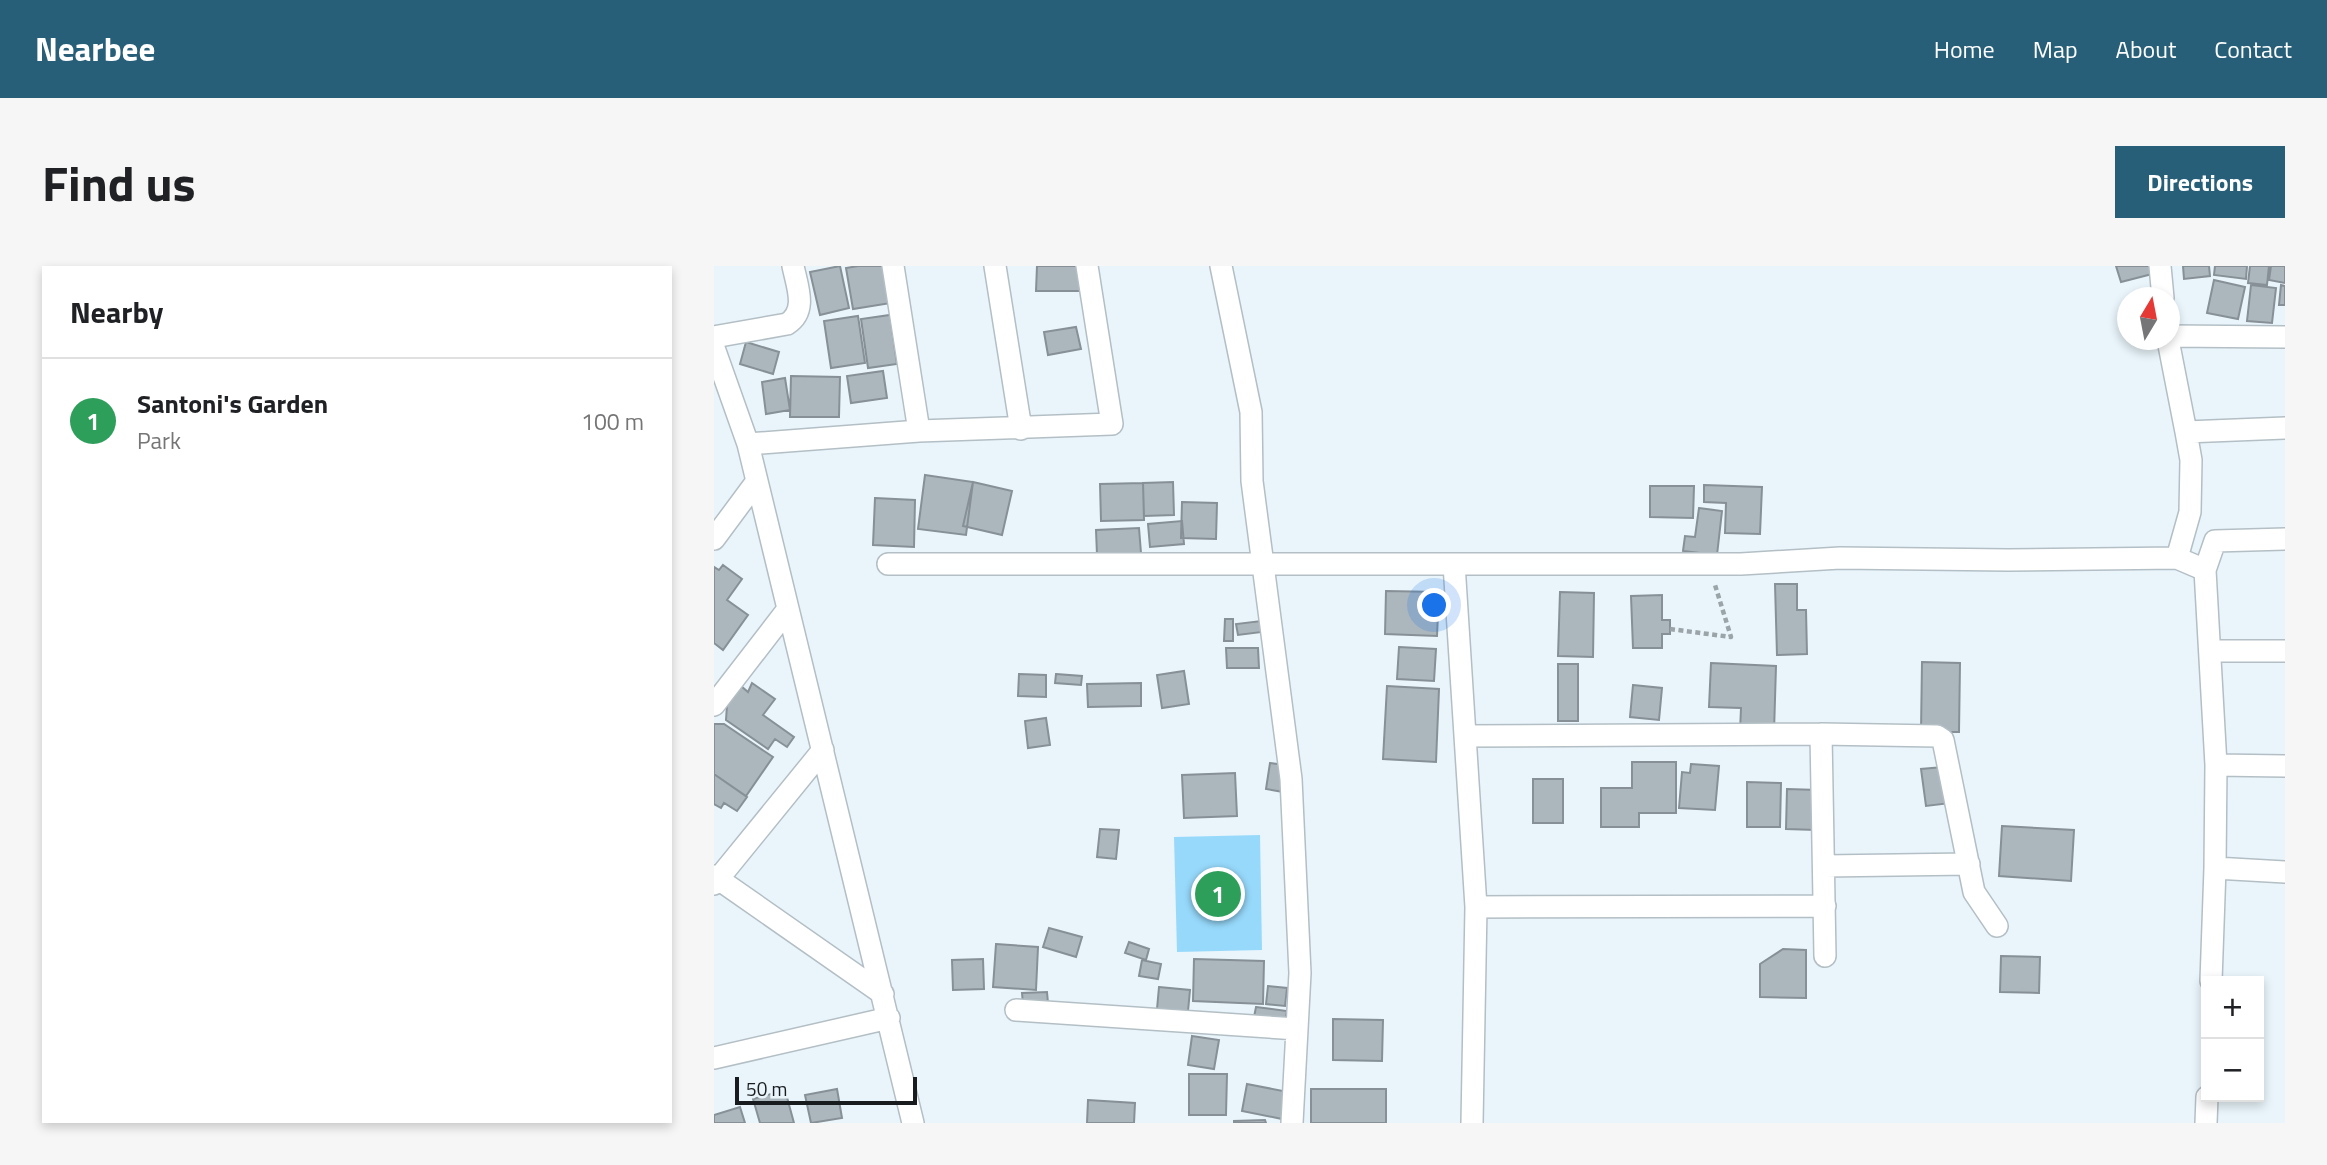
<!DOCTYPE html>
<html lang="en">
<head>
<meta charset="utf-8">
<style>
	body { margin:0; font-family:"Titillium Web",sans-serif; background:#f6f6f6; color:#202124 }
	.controls { position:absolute; right:21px; bottom:21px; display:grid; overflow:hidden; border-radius:0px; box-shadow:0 4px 10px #0003 }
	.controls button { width:63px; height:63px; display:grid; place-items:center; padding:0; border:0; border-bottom:2px solid #e0e0e0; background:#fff; color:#202124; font:35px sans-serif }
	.compass { position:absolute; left:1403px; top:21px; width:63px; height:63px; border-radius:50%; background:#fff; box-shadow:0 4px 10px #0003; rotate:10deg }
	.scale { position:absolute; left:21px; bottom:18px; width:182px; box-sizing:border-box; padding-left:7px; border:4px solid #181c1f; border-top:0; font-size:19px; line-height:24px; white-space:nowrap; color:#181c1f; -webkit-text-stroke:5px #e9f5fb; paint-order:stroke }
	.you { position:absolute; left:721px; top:340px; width:24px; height:24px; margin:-18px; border:5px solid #fff; border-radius:50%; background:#1a73e8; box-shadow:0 0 0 10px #1a73e833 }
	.badge { display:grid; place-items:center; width:46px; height:46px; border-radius:50%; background:#275f79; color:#fff; font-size:23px; font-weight:700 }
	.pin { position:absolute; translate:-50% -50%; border:4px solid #fff; box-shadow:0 2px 7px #0006 }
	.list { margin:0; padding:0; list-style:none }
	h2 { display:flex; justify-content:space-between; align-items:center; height:91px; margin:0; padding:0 28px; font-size:30px }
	h2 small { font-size:23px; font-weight:400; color:#757577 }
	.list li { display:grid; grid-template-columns:46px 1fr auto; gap:21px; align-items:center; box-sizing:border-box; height:126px; padding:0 28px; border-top:2px solid #e0e0e0 }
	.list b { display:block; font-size:26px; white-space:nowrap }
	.list p { margin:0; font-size:23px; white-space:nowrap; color:#757577 }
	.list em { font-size:23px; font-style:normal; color:#757577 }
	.map { position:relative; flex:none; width:1571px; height:857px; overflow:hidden; border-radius:0px }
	header { display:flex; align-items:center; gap:42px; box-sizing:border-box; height:98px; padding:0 35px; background:#275f79; color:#fff }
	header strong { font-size:33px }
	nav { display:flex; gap:38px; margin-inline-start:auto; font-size:24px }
	.intro { display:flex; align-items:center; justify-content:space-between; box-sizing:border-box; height:168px; padding:0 42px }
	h1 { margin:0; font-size:49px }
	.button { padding:18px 32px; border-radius:0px; background:#275f79; color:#fff; font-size:24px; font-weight:700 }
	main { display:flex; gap:42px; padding:0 42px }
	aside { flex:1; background:#fff; border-radius:0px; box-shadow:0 4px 10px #0003 }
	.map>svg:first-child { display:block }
	.green { fill:#97d9fb }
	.building { fill:#acb7bd; stroke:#869096; stroke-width:2 }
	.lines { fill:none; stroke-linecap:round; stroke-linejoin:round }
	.street-casing { stroke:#b3bfc5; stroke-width:24 }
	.path { stroke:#9ba4a8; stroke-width:4.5; stroke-dasharray:5 3.5; stroke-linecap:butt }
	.street { stroke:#fff; stroke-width:21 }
</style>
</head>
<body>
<header>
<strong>Nearbee</strong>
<nav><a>Home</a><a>Map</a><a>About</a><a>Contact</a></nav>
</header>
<div class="intro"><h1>Find us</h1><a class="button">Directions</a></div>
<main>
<aside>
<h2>Nearby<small></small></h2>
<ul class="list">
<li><span class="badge" style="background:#2e9e5b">1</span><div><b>Santoni's Garden</b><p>Park</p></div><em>100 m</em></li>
</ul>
</aside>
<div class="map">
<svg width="1571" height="857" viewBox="0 0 1571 857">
	<rect width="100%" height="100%" fill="#e9f5fb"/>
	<path class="green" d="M546,569L548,684L463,686L460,571Z"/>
	<path class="building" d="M126,0L135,42L106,49L96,6Z
		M144,0H172L177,37L139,43L132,2Z
		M323,0H372V25H322Z
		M1402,0H1440L1442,7L1407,16Z
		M1469,0H1495L1496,10L1470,13Z
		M1501,0H1533L1532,13L1500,9Z
		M1536,0H1555L1553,19L1534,17Z
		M1557,0H1571V17L1555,14Z
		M1500,14L1531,21L1524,53L1493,47Z
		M1537,19L1562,22L1558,57L1533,55Z
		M1567,19L1571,20V39H1565Z
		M176,49L183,98L154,102L147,53Z
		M144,50L151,97L117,102L110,55Z
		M362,61L367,83L334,89L330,66Z
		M32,76L65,86L59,108L26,98Z
		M169,105L173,132L137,137L133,110Z
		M77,110L126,111L125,151H76Z
		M71,112L76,144L52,148L48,116Z
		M211,209L259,216L252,269L204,263Z
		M259,216L298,225L288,269L249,260Z
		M459,216L460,249L430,250L429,217Z
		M429,217L430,254L387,255L386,218Z
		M990,219L1048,221L1046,268L1011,267L1012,237L990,236Z
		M936,220H980L979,252L936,251Z
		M161,232L201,234L200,281L159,279Z
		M468,236L503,237L502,273L467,272Z
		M985,242L1008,245L1003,289L969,285L971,270L981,271Z
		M468,255L470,278L436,281L434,258Z
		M425,262L427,287L383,289L382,264Z
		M9,299L28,313L13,334L34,349L9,384L0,377V301L5,304Z
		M1061,318H1083V344H1092L1093,388L1063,389Z
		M672,325L725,326L723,370L671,368Z
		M846,326L880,327L879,391L844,390Z
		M948,329V354H956V368H948V382H919L917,330Z
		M511,353H519V375H510Z
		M547,355L548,366L524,369L522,358Z
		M685,381L722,383L720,415L683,413Z
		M512,382H544L545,402H513Z
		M1208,396L1246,397L1245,466H1207Z
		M997,397L1062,400L1060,466L1026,465L1027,442L995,441Z
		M844,398H864V455H844Z
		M470,405L475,438L448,442L443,409Z
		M305,408L332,409V431L304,430Z
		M342,408L368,410L367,419L341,417Z
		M38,417L61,433L49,449L80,471L73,481L61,473L54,483L12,454L13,439L27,420L34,426Z
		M427,417V440L374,441L373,418Z
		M919,419L948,422L945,454L916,451Z
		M673,420L725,423L722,496L669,493Z
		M332,452L336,479L314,482L311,455Z
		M0,458H10L59,491L32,530L0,508Z
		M918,496H962V547H925V561H887V522H918Z
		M556,497L579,500L575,527L552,523Z
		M977,498L1005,500L1001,544L965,542L968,506L976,507Z
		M1229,501L1237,537L1212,540L1207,503Z
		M521,507L523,550L470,552L468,509Z
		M0,508L33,531L23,545L10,537L7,542L0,538Z
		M819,513H849V557H819Z
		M1033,516L1067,517L1066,561H1033Z
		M1073,523L1104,524L1102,564L1072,563Z
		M1288,560L1360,564L1357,615L1285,610Z
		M386,563L405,564L402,593L383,591Z
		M335,662L368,671L362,691L329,681Z
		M415,676L435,683L432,694L411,687Z
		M282,678L324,681L322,724L279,721Z
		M1069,683L1092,684V732L1046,731V698Z
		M1287,690L1326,691L1325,727L1286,726Z
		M269,693L270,723L239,724L238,694Z
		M480,693L550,695L549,738L479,735Z
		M428,694L447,698L444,713L425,710Z
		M554,720L573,722L571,740L552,738Z
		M445,721L476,724L474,745L443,743Z
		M333,726L334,737L309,738L308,727Z
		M542,741L573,745L571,755L540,751Z
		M619,753L669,754L668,795L619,794Z
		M478,770L505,774L500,803L474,799Z
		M475,808H513L512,849H475Z
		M533,818L574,826L568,853L528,845Z
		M123,823L128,852L97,857L91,829Z
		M597,823H672V857H597Z
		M71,824L80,857H46L39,833Z
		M374,834L421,837L420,857H373Z
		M26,841L31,857H0V849Z
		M551,854L552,857H520V855Z"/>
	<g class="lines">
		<g class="street-casing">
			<path id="street" d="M179,0L205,165
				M281,0L307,163
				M507,0L537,146L538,215L577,513L586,707L578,857
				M1446,0L1449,32
				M1456,70L1571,71
				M0,71L73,58C94,45 83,20 79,0
				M1454,74L1472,166L1571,162
				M0,82L34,178L199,857
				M34,178L205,165L398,158L373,0
				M0,273L43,215
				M1571,273L1501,275L1491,304L1502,499L1501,602L1571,606
				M1463,292L1476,246L1477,194L1472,166
				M174,298H1027L1126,292L1294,294L1463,292L1491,304
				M740,298L762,641L1111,640
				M1497,385H1571
				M0,439L74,343
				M1107,468L1111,690
				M751,470L1107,468L1223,470L1229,474L1260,626L1283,660
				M1502,499L1571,500
				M1110,600L1255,598
				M0,610L169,728
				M0,618L109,484
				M1497,715L1501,602
				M302,744L583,763
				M0,792L175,752
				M758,857L762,641
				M1492,857L1493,831"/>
		</g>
		<path class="path" d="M956,363L1017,371L1001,319"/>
		<use href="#street" class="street"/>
	</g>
</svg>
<div class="controls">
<button>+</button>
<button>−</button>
</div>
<svg class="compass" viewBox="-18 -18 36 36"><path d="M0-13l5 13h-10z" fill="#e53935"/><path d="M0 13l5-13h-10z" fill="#757577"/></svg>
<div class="scale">50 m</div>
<div class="you"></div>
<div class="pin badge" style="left:504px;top:628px;background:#2e9e5b">1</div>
</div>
</main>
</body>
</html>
